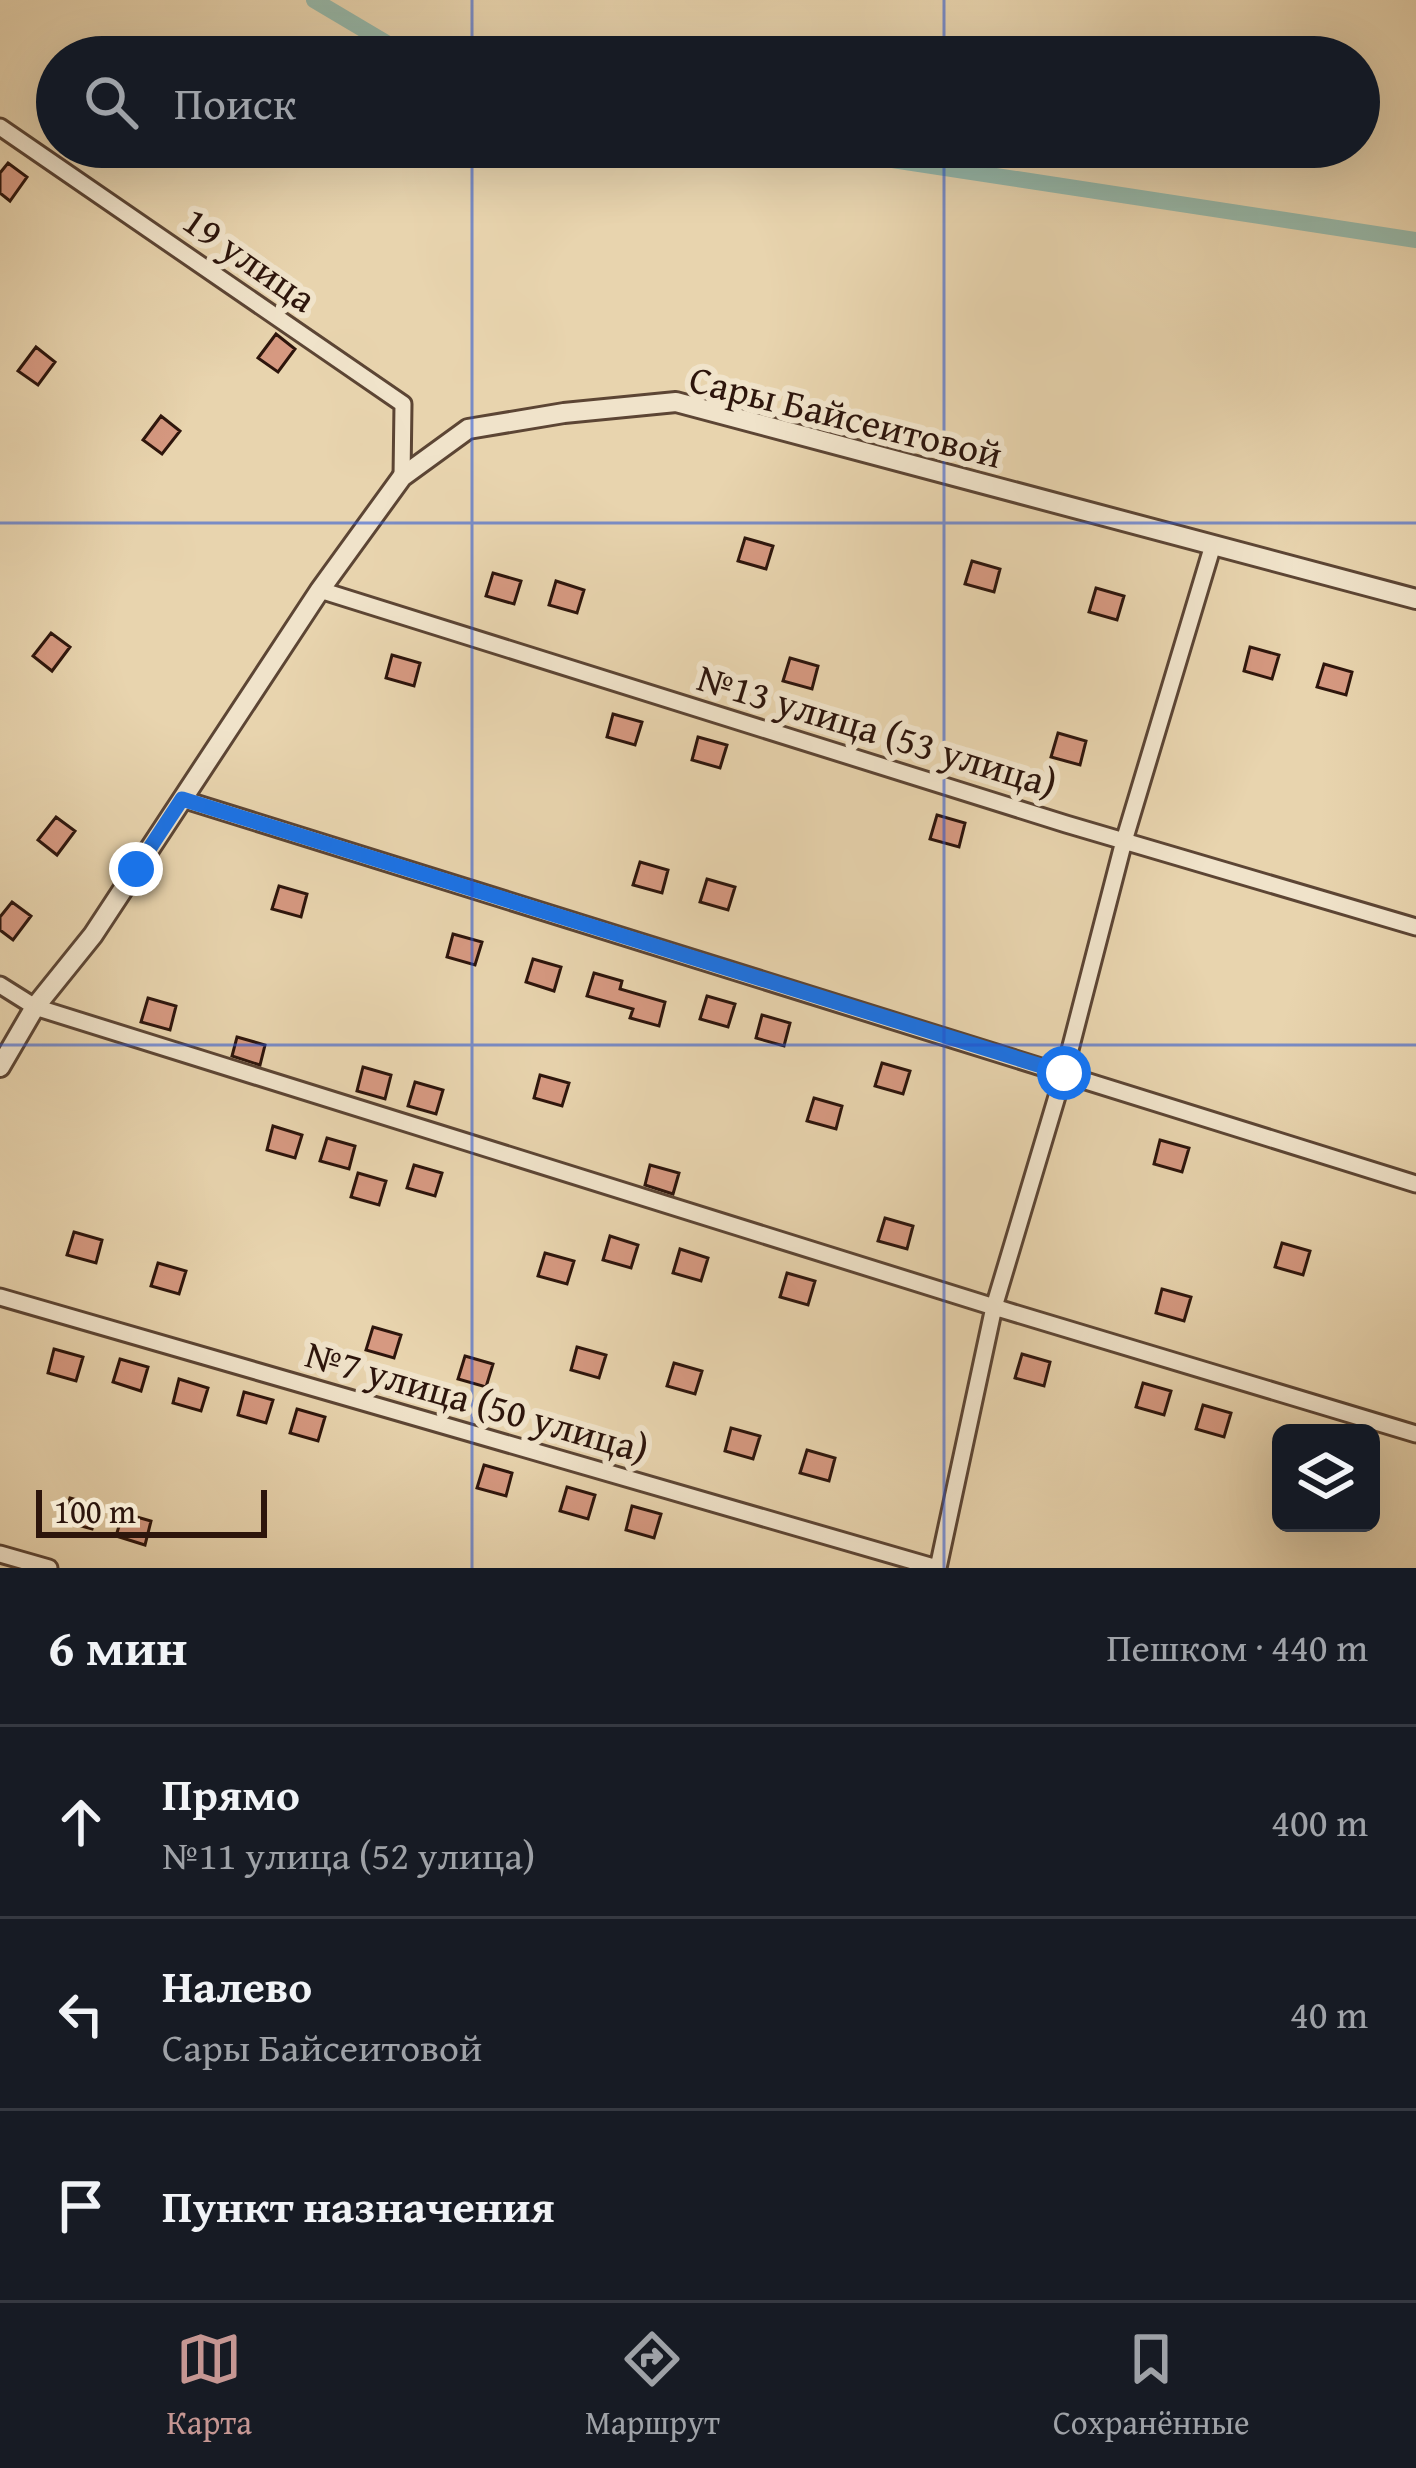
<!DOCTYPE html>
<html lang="ru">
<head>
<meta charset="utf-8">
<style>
	body { margin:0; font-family:"Gentium Book Plus",serif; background:#242831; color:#f1f3f6 }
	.controls { position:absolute; right:36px; bottom:36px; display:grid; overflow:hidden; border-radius:18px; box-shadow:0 12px 48px #0002 }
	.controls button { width:108px; height:108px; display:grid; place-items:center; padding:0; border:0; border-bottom:3px solid #363941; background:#171b24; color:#f1f3f6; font:60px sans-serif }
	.scale { position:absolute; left:36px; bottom:30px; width:231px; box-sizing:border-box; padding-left:12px; border:6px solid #2d150c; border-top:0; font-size:33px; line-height:42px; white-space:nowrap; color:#2d150c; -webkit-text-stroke:9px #f0e3ca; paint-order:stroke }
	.stop { position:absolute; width:36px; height:36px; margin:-27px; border:9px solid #1a73e8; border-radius:50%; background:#fff }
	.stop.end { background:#1a73e8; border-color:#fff; box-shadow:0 3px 12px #0008 }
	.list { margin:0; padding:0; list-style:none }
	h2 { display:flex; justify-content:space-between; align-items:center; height:156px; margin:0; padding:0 48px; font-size:51px }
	h2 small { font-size:39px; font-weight:400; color:#9ea1a6 }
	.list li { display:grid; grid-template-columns:78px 1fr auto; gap:36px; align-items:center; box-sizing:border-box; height:192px; padding:0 48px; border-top:3px solid #363941 }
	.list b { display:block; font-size:45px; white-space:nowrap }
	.list p { margin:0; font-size:39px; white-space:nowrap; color:#9ea1a6 }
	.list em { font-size:39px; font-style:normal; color:#9ea1a6 }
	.icon { flex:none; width:66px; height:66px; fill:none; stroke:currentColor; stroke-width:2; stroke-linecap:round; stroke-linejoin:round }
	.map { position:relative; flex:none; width:1416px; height:1568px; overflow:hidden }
	.search { position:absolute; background:#171b24; box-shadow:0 12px 48px #0002; left:36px; right:36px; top:36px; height:132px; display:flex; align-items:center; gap:30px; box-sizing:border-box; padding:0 42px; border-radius:66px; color:#9ea1a6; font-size:45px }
	.sheet { height:732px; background:#171b24 }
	nav { display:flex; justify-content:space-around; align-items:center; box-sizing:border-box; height:168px; border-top:3px solid #363941; background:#171b24; font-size:33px; color:#9ea1a6 }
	nav a { display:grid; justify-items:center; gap:6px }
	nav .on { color:#c59692 }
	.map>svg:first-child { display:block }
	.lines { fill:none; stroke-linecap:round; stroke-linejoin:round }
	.canal { stroke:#97b8a9; stroke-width:16 }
	.building { fill:#d69981; stroke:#2d150c; stroke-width:3 }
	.minor-casing { stroke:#5c4534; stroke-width:21 }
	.tertiary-casing { stroke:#5c4534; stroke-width:24 }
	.minor { stroke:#f0e3ca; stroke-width:15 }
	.tertiary { stroke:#f0e3ca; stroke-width:18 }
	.route { stroke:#1a73e8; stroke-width:15 }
	.grid { fill:none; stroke:#1d4ed8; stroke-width:3; stroke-opacity:0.55 }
	.labels { text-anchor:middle; stroke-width:12; stroke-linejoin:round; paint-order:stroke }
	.street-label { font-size:39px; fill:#2d150c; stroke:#f0e3ca }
</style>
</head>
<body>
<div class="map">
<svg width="1416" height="1568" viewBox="0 0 1416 1568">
	<rect width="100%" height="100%" fill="#e8d4ae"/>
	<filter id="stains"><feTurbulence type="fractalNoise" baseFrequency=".00167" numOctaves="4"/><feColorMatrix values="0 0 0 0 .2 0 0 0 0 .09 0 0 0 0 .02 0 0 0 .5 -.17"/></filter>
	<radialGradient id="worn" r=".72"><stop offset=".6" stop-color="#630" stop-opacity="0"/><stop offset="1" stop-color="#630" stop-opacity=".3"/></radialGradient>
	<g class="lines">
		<path class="canal" d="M314,0L410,57
			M807,147L1416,240"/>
	</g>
	<path class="building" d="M8,163L27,177L10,201L0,193V173Z
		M276,334L295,349L278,372L258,358Z
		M36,347L55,362L38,385L18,371Z
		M161,416L180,431L162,454L143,440Z
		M745,538L773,546L766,569L738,561Z
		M972,561L1000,569L994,592L965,584Z
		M493,573L521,581L514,604L486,596Z
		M556,581L584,590L577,613L549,605Z
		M1096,588L1124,596L1117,620L1089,612Z
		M51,633L70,647L52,671L33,656Z
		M1250,647L1279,655L1272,679L1244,671Z
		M392,655L420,663L414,686L386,678Z
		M790,658L818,666L812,689L783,681Z
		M1324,664L1352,672L1346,695L1317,687Z
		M613,714L642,722L635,745L607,737Z
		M1058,733L1086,741L1080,765L1051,757Z
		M698,737L727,745L720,768L692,760Z
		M937,815L965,823L959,847L930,839Z
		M56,817L75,831L57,855L38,840Z
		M640,862L668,870L662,893L633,885Z
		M707,879L735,887L728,910L700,902Z
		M279,886L307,894L301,917L272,909Z
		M12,902L31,916L13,940L0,930V917Z
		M453,934L482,942L475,965L447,957Z
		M533,959L561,967L554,991L526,982Z
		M594,973L622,981L620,989L665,1002L659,1026L630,1018L633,1009L587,996Z
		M707,996L735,1004L728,1027L700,1019Z
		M148,998L176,1006L170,1030L141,1022Z
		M762,1015L790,1023L784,1046L756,1038Z
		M237,1037L265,1045L260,1065L232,1056Z
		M882,1063L910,1071L903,1094L875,1086Z
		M363,1067L391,1075L385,1099L357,1091Z
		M540,1075L569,1083L562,1106L534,1098Z
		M415,1082L443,1090L436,1114L408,1106Z
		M814,1098L842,1106L836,1129L807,1121Z
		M273,1126L302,1135L295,1158L267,1150Z
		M327,1138L355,1146L349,1169L320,1161Z
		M1160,1140L1189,1148L1182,1172L1154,1164Z
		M414,1165L442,1173L435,1196L407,1188Z
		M650,1165L679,1173L673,1194L645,1185Z
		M358,1173L386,1181L379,1205L351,1197Z
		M885,1218L913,1226L907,1249L878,1241Z
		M74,1232L102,1240L96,1263L67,1255Z
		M610,1236L638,1245L631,1268L603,1260Z
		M1282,1243L1310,1251L1303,1275L1275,1267Z
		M680,1249L708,1258L701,1281L673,1273Z
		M545,1253L574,1261L567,1284L538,1276Z
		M158,1263L186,1271L179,1294L151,1286Z
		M787,1273L815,1281L808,1305L780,1297Z
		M1162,1289L1191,1297L1184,1321L1156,1313Z
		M373,1327L401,1335L394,1358L366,1350Z
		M577,1347L606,1355L599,1378L571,1370Z
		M54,1349L83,1357L76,1381L48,1373Z
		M1022,1354L1050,1362L1044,1386L1015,1378Z
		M465,1356L493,1364L486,1387L458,1379Z
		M120,1359L148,1367L141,1391L113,1382Z
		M674,1363L702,1371L695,1394L667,1386Z
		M179,1379L208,1388L201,1411L173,1403Z
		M1143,1383L1171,1391L1164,1415L1136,1407Z
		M244,1392L273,1400L266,1423L238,1415Z
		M1203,1405L1231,1413L1224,1437L1196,1429Z
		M297,1409L325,1417L318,1441L290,1433Z
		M731,1428L760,1436L753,1459L725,1451Z
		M807,1450L835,1458L829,1481L800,1473Z
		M484,1465L512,1473L506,1496L477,1488Z
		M567,1487L595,1495L588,1519L560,1511Z
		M70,1498L98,1506L92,1529L63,1521Z
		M632,1506L661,1514L654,1538L626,1530Z
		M123,1513L151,1521L145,1545L116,1536Z"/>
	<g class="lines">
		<g class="minor-casing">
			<path id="minor" d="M0,127L403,404L402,477
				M320,590L1066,824L1416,927
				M182,799L1416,1184
				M0,985L35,1007L994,1307L1416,1434
				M0,1297L937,1568
				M0,1554L49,1568
				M938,1568L994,1307L1064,1073L1124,841L1213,545"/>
		</g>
		<g class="tertiary-casing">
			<path id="tertiary" d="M0,1067L35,1007L93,935L320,590L402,477L468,429L564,413L676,402L1416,599"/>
		</g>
		<use href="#minor" class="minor"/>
		<use href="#tertiary" class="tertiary"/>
	</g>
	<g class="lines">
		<path class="route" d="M136,869L182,799L1064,1073"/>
	</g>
	<path class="grid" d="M472,0V57M944,0V57M472,147V1568M944,147V1568M0,523H1416M0,1045H1416"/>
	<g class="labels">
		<g class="street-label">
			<text transform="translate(250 259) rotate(35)" y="14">19 улица</text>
			<text transform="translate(846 416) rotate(14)" y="14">Сары Байсеитовой</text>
			<text transform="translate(877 730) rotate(17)" y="14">№13 улица (53 улица)</text>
			<text transform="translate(477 1401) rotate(16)" y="14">№7 улица (50 улица)</text>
		</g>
	</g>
	<rect width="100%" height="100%" filter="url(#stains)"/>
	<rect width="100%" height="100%" fill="url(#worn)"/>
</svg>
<div class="controls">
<button><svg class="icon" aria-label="layers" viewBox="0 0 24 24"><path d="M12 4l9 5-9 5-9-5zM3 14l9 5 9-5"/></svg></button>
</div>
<div class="scale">100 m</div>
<div class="stop" style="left:1064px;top:1073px"></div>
<div class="stop end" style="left:136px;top:869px"></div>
<div class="search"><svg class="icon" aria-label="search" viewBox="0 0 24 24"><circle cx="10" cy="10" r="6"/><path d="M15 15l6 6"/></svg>Поиск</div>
</div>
<section class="sheet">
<h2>6 мин<small>Пешком · 440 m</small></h2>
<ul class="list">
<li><svg class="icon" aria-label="ahead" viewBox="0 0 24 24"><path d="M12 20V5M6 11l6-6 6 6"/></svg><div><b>Прямо</b><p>№11 улица (52 улица)</p></div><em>400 m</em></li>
<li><svg class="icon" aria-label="left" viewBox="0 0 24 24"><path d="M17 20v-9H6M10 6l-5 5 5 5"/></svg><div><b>Налево</b><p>Сары Байсеитовой</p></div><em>40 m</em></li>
<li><svg class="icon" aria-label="arrive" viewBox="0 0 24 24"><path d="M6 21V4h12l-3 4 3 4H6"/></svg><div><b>Пункт назначения</b></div></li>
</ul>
</section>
<nav>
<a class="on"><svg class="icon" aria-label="map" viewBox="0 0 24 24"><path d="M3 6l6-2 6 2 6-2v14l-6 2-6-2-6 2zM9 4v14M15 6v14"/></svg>Карта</a>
<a><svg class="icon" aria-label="directions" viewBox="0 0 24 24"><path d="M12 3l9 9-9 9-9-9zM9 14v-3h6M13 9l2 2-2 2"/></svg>Маршрут</a>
<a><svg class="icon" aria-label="saved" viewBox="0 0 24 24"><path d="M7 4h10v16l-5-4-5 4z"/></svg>Сохранённые</a>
</nav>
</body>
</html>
